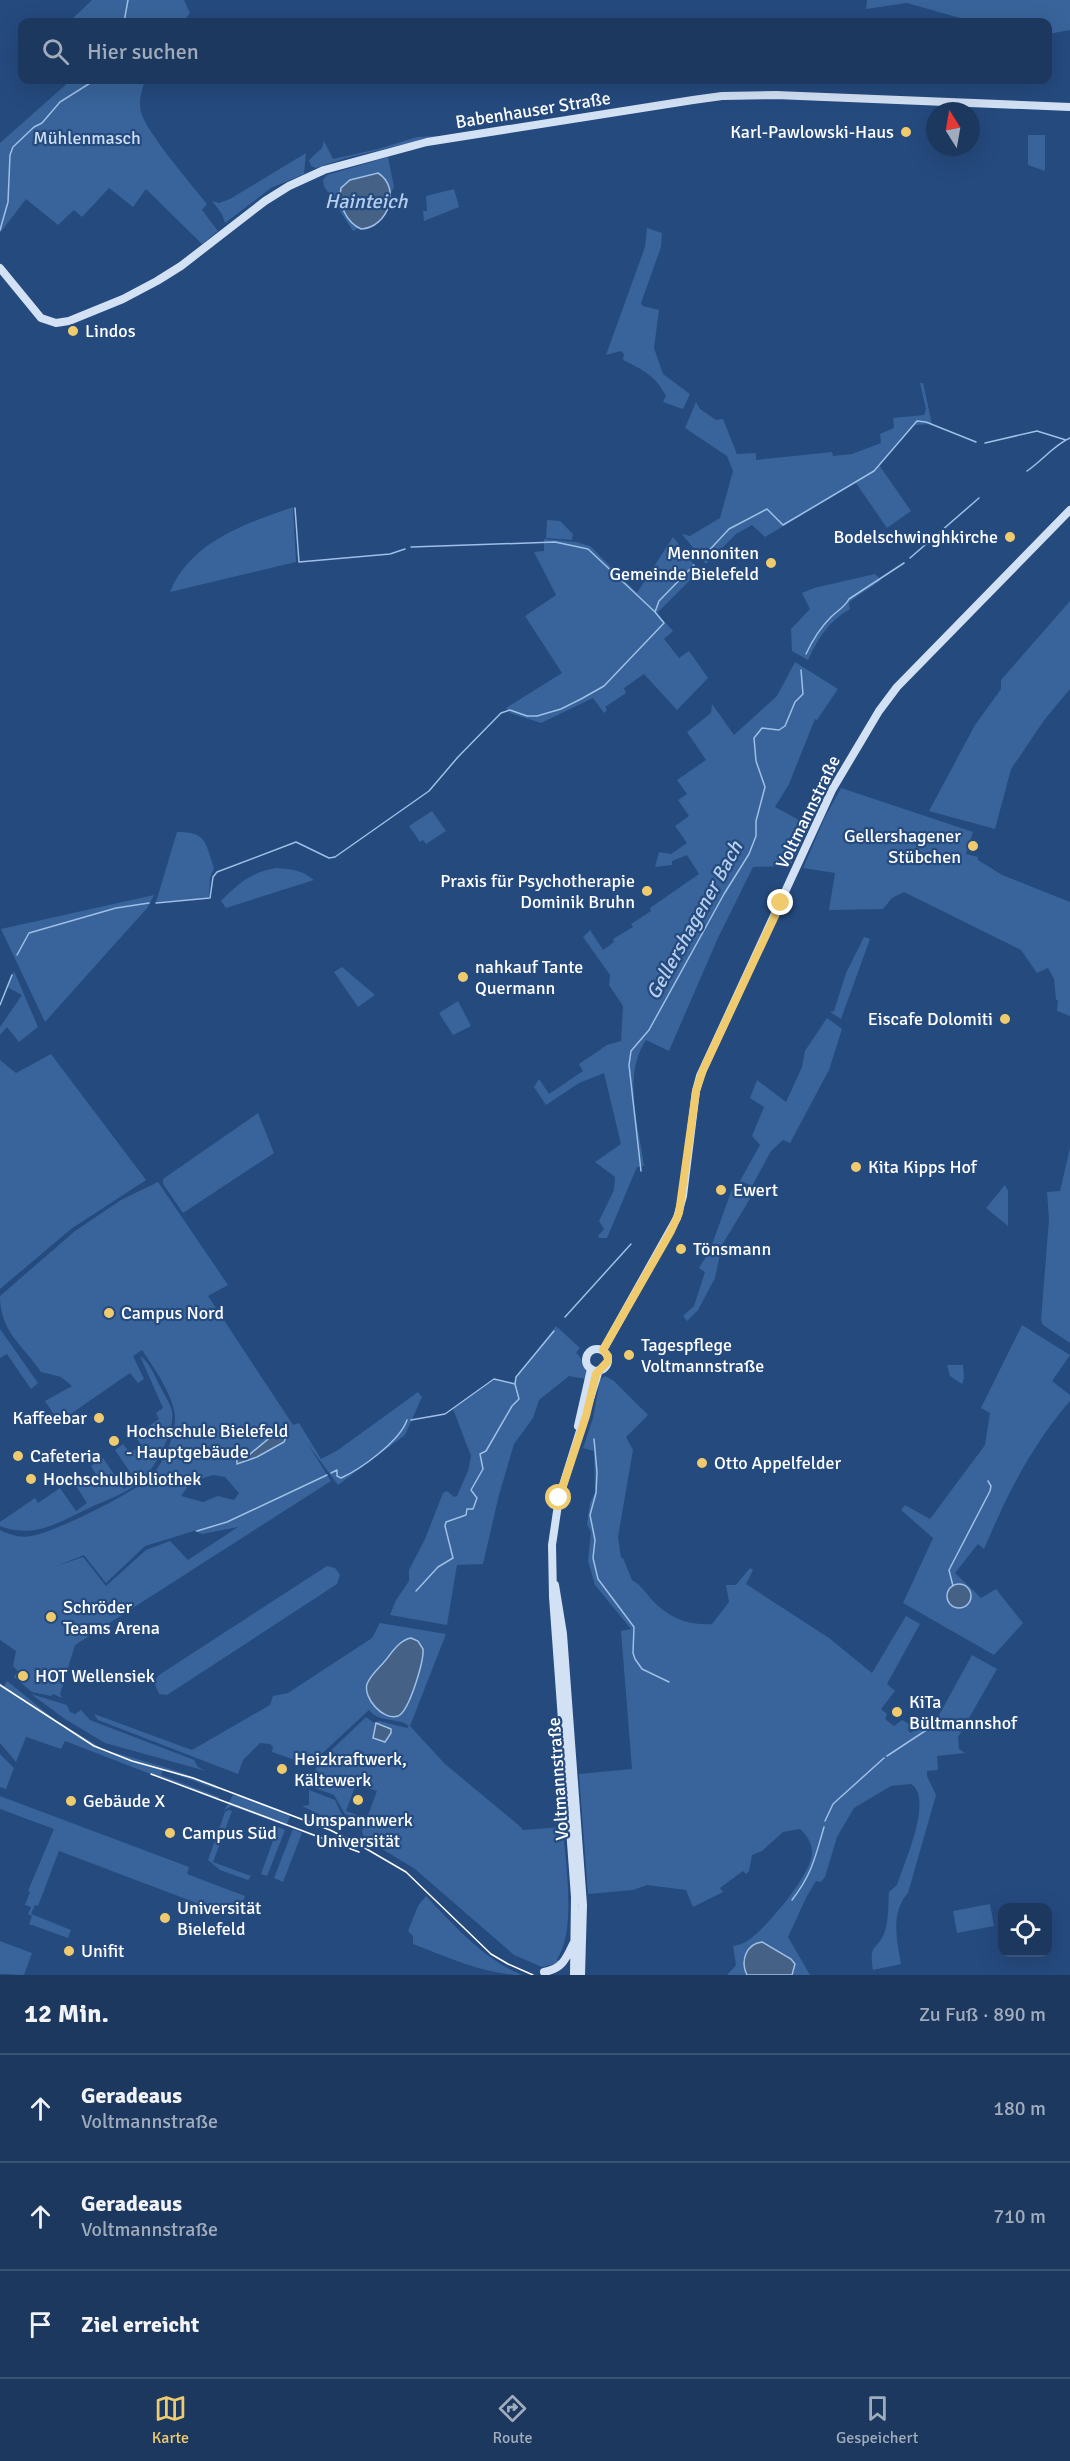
<!DOCTYPE html>
<html lang="de">
<head>
<meta charset="utf-8">
<style>
	body { margin:0; font-family:Signika,sans-serif; background:#294367; color:#f1f3f6 }
	.controls { position:absolute; right:18px; bottom:18px; display:grid; overflow:hidden; border-radius:12px; box-shadow:0 6px 24px #0002 }
	.controls button { width:54px; height:54px; display:grid; place-items:center; padding:0; border:0; border-bottom:2px solid #3a5273; background:#1c385e; color:#f1f3f6; font:30px sans-serif }
	.compass { position:absolute; left:926px; top:102px; width:54px; height:54px; border-radius:50%; background:#1c385e; box-shadow:0 6px 24px #0002; rotate:349deg }
	.stop { position:absolute; width:18px; height:18px; margin:-14px; border:4px solid #efcb6e; border-radius:50%; background:#fff }
	.stop.end { background:#efcb6e; border-color:#fff; box-shadow:0 2px 6px #0008 }
	.list { margin:0; padding:0; list-style:none }
	h2 { display:flex; justify-content:space-between; align-items:center; height:78px; margin:0; padding:0 24px; font-size:26px }
	h2 small { font-size:20px; font-weight:400; color:#a0acbc }
	.list li { display:grid; grid-template-columns:39px 1fr auto; gap:18px; align-items:center; box-sizing:border-box; height:108px; padding:0 24px; border-top:2px solid #3a5273 }
	.list b { display:block; font-size:22px; white-space:nowrap }
	.list p { margin:0; font-size:20px; white-space:nowrap; color:#a0acbc }
	.list em { font-size:20px; font-style:normal; color:#a0acbc }
	.icon { flex:none; width:33px; height:33px; fill:none; stroke:currentColor; stroke-width:2; stroke-linecap:round; stroke-linejoin:round }
	.map { position:relative; flex:none; width:1070px; height:1975px; overflow:hidden }
	.search { position:absolute; background:#1c385e; box-shadow:0 6px 24px #0002; left:18px; right:18px; top:18px; height:66px; display:flex; align-items:center; gap:15px; box-sizing:border-box; padding:0 21px; border-radius:12px; color:#a0acbc; font-size:22px }
	.sheet { height:402px; background:#1c385e }
	nav { display:flex; justify-content:space-around; align-items:center; box-sizing:border-box; height:84px; border-top:2px solid #3a5273; background:#1c385e; font-size:16px; color:#a0acbc }
	nav a { display:grid; justify-items:center; gap:3px }
	nav .on { color:#efcb6e }
	.map>svg:first-child { display:block }
	.green { fill:#38649b; fill-rule:evenodd }
	.water { fill:#456186; stroke:#9ebfe6; stroke-width:1.5 }
	.lines { fill:none; stroke-linecap:round; stroke-linejoin:round }
	.stream { stroke:#9ebfe6; stroke-width:1.5 }
	.secondary { stroke:#d3e1f5; stroke-width:8 }
	.tram { stroke:#fff; stroke-width:1.5 }
	.route { stroke:#efcb6e; stroke-width:8 }
	.poi-dot { fill:#efcb6e; stroke:#254a7e; stroke-width:2 }
	.labels { text-anchor:middle; stroke-width:4.5; stroke-linejoin:round; paint-order:stroke }
	.street-label { font-size:18px; fill:#fff; stroke:#254a7e }
	.poi-label { font-size:18px; fill:#fff; stroke:#254a7e; text-anchor:start }
	.park-label { font-size:18px; fill:#cddef4; stroke:#254a7e }
	.water-label { font-size:20px; font-style:italic; fill:#b5ceed; stroke:#254a7e }
</style>
</head>
<body>
<div class="map">
<svg width="1070" height="1975" viewBox="0 0 1070 1975">
	<rect width="100%" height="100%" fill="#254a7e"/>
	<path class="green" d="M92,0H184L190,13L183,22H69Z
		M867,0H1070V30L1048,34V22H974L907,3L866,9Z
		M71,80H145C142,90 138,101 141,112C146,132 192,185 207,204L202,210L218,231L202,244L146,189L133,207L109,188L82,217L74,210L58,225L26,199L0,233V143Z
		M1028,135H1045V171L1028,165Z
		M439,136L346,158L316,168L311,166L309,160L322,148L324,141L333,159L378,149L417,137Z
		M306,153L304,174L271,188L225,223L222,214L212,201L219,203L230,199Z
		M388,157L394,187L391,192L384,177L375,173L340,191C341,206 346,220 359,228L353,231L324,186L323,180L327,175Z
		M454,189L459,207L424,221L423,211H427L426,196Z
		M647,228L662,233L661,247L641,303L643,306L659,310L654,348L663,374L690,394L683,409L663,402L666,396C655,375 643,370 623,360L624,354L621,351L606,355L645,247Z
		M920,383H923L932,424L914,425L879,465L911,511L887,528L856,483L765,537L752,525L736,534L706,564L682,534L690,536L720,518L733,471L727,456L685,428L696,402L700,409L716,420L723,419L737,454L756,453V460L832,452L833,456L852,454L881,443L880,434L894,428L893,418L924,415L926,409Z
		M293,507L296,562L170,592C191,541 245,524 293,507Z
		M547,520L560,521L573,534L572,540L546,538Z
		M673,537L699,571L657,613L673,631L664,639L679,658L689,651L708,678L677,710L644,674L624,688L626,693L605,707L607,710L604,713L593,698L541,723L510,713L506,708L562,673L525,616L556,595L534,552L544,551V539L576,542L590,546L637,593Z
		M875,574L881,580C871,588 858,594 849,603L850,609C829,621 818,638 808,660L792,651L791,629L810,609L802,593L814,588Z
		M1070,601V689L1045,719L1011,769L995,829L929,811L975,725L1001,689V680Z
		M795,662L838,689L817,720L815,719L789,784L775,807L810,826L790,866L753,867L717,940L669,1051L646,1040C622,1075 639,1126 644,1166L637,1167L607,1238H599L598,1236L604,1229L599,1221L614,1190L615,1177L595,1162L621,1144L604,1073L579,1083L546,1105L534,1087L539,1079L549,1094L583,1071L579,1064L607,1045L621,1041L623,1006L609,985L610,975L583,937L590,930L603,950L614,942L613,939L633,927L631,924L651,911L650,908L699,874L687,855L672,861V865L655,867L659,852L671,854L687,843L675,826L689,816L678,800L687,794L677,780L706,760L687,732L711,713L712,704L734,735L777,696Z
		M841,788L973,832L966,854L978,857V860L1002,875L1070,902V1016L1057,1011L1058,1000H1056L1054,979L1048,968L1037,973L1021,950L904,892L892,898L883,909L829,910L835,873L803,868L825,817Z
		M432,811L446,831L426,844L423,840L420,842L409,826Z
		M177,832C207,832 205,842 214,868L210,878L209,898L156,902Z
		M276,868C291,869 302,870 314,880L226,908L221,901C238,884 251,872 276,868Z
		M154,895L148,907L45,1022L1,929Z
		M864,937L870,939L841,1019L830,1012L834,1011L846,973Z
		M342,967L375,995L358,1007L334,972Z
		M14,971L38,1027L19,1042L7,1027L0,1035V1027L22,995L7,987Z
		M458,1001L471,1026L453,1035L439,1013Z
		M827,1018L842,1029L829,1070L790,1143L783,1140L771,1151L752,1186L740,1181L760,1145L752,1136L764,1107L750,1098L757,1080L786,1102L802,1067L805,1051Z
		M51,1054L146,1180L71,1229L0,1289V1060L16,1073Z
		M258,1113L274,1153L183,1213L163,1184V1179Z
		M1070,1148V1343L1043,1325L1041,1320L1049,1220L1047,1192L1060,1191Z
		M158,1182L228,1285L208,1296L293,1425L299,1423L321,1459L338,1450L418,1392L422,1397L405,1435L338,1485L307,1443L331,1481L75,1645L60,1694L62,1698L53,1694L51,1696L32,1692L14,1677L18,1671L13,1666L16,1651L0,1640V1530C9,1535 21,1538 31,1536C53,1533 139,1491 153,1474C164,1462 175,1435 175,1419C176,1400 153,1366 142,1350L133,1356L144,1379L138,1383L130,1373L59,1422L45,1401L72,1386L61,1377L41,1372C23,1345 0,1332 0,1296L75,1231L121,1200ZM213,1475L225,1477L239,1493L234,1500L218,1496L203,1502L181,1496L191,1482ZM238,1527L188,1560L170,1541L146,1550L106,1586L83,1557L54,1567L84,1555L106,1583L145,1546L194,1531L202,1534Z
		M1005,1185L1008,1191V1226L986,1208Z
		M732,1189L751,1197L722,1245L715,1278L698,1310L687,1321L683,1316L694,1306L705,1272L699,1268L710,1250Z
		M1022,1325L1070,1355L1052,1381L1070,1395V1401C1031,1446 1007,1495 984,1549L978,1544L955,1573L981,1598L996,1589L1023,1623L994,1655L903,1603L933,1538L901,1510L905,1505L930,1519L985,1445L990,1413L981,1408Z
		M556,1326L580,1348L576,1353C583,1359 588,1370 586,1379L569,1376L539,1400L533,1418L514,1444L499,1495L483,1564L457,1565L447,1625L390,1615L396,1600L409,1581V1570L425,1539L443,1493L447,1491L454,1497L457,1496L468,1471L471,1456L453,1409L496,1379L514,1383L516,1377Z
		M0,1329L38,1383L31,1389L7,1354L0,1358Z
		M140,1356C149,1361 155,1377 160,1386C164,1394 170,1403 172,1411C176,1430 153,1474 137,1484C122,1495 104,1501 87,1509C57,1523 34,1539 0,1526V1522L35,1498L38,1503L60,1488L76,1511L87,1503L72,1480L80,1474L86,1483L97,1476L91,1466L103,1458L124,1489L136,1481L115,1450L123,1444L130,1453L141,1445L135,1436L159,1419L156,1413L163,1408Z
		M947,1365H963L964,1378L962,1384L950,1376Z
		M605,1376L614,1381L648,1415L626,1437L633,1450L618,1537L621,1558H623L632,1580C641,1585 645,1592 652,1600C668,1617 688,1626 712,1624L729,1602L726,1585H736L750,1568L753,1570L746,1584L829,1638L872,1673L906,1616L920,1624L887,1684L895,1691L881,1709L887,1714L885,1719L894,1726L902,1720L911,1725L908,1729L910,1733L927,1722L933,1726L972,1655L997,1669L958,1737L959,1749L965,1753L937,1756L938,1770L927,1771V1776L936,1795L908,1893C890,1913 897,1940 901,1964L873,1970C868,1942 878,1951 885,1931C889,1918 888,1905 889,1892L897,1885C904,1863 934,1798 911,1784L891,1786L854,1808L837,1837L825,1877L821,1882L816,1881L807,1896L788,1937L810,1975H792L795,1964L791,1959L760,1942L755,1943L743,1960L747,1975H727L736,1965L733,1946C737,1945 742,1944 746,1942C764,1931 812,1874 812,1853C812,1842 807,1836 800,1829L783,1832L762,1851L752,1855L749,1871L746,1874L743,1871L720,1888L723,1892L693,1907L686,1890L647,1885L633,1890L588,1894L579,1774L632,1769L621,1631L631,1629L595,1585L588,1561L591,1532L587,1524L590,1503L595,1492L594,1451L583,1448L593,1418L600,1380Z
		M327,1566L335,1568L340,1575L337,1584L167,1695L159,1694L154,1682L159,1675Z
		M380,1623L446,1634L410,1726L445,1764L522,1828V1830L563,1827C565,1860 577,1930 557,1959L559,1963L542,1967L514,1955L415,1869L364,1838L362,1831L377,1791L356,1784L346,1811L360,1816V1819L345,1814L334,1795L309,1786L319,1762L366,1717L374,1723L379,1721L407,1728L409,1726C397,1717 379,1723 369,1710L314,1761L312,1766L272,1752L273,1747L270,1744L260,1743L243,1760L238,1774L98,1720L94,1714L192,1750L270,1705L273,1696L288,1693L372,1638ZM405,1639L418,1641L423,1649L417,1679L405,1709L380,1711C373,1705 365,1696 367,1687C368,1676 396,1646 405,1639ZM376,1724L391,1729V1733L385,1742L373,1736Z
		M7,1681L54,1719L103,1749L174,1770L216,1785L219,1790L163,1770L161,1775L219,1797L218,1800L65,1741L61,1749L26,1737L16,1762L0,1743V1683L4,1686Z
		M31,1694L67,1705L70,1712L75,1714L81,1710L90,1720L194,1760L198,1767L206,1771L105,1743L65,1719Z
		M0,1754L14,1768L6,1789L0,1787Z
		M309,1790L335,1800L342,1815L333,1821L302,1806L309,1805Z
		M238,1794L291,1814L286,1826L231,1806L224,1811L233,1795L237,1796Z
		M0,1796L189,1867L187,1874L245,1896L240,1910L231,1916L59,1851L38,1906L35,1905L31,1914L71,1930L68,1938L29,1924L32,1916L28,1914L31,1907L25,1905L30,1892L28,1891L54,1829L0,1809Z
		M229,1810L232,1811L213,1862L251,1876L248,1880L220,1870L208,1860L225,1812Z
		M278,1827L285,1830L267,1876L261,1874Z
		M293,1829L302,1833L283,1882L274,1878Z
		M426,1896C455,1926 482,1958 522,1975C486,1975 447,1957 413,1944V1936L408,1931L418,1906Z
		M990,1904L994,1926L957,1933L953,1911Z
		M0,1941L32,1953L24,1975L0,1974Z"/>
	<path class="water" d="M378,173C402,188 388,228 361,229C346,222 338,204 341,188L350,180Z
		M278,1431L283,1432L286,1437L284,1442L257,1457L237,1464V1459L250,1454Z
		M947 1596a12 12 0 1 1 24 0a12 12 0 1 1-24 0Z
		M411,1638L418,1641L423,1649C424,1661 409,1712 398,1716C383,1721 363,1698 367,1684C370,1676 378,1669 384,1662C391,1654 399,1640 411,1638Z
		M376,1723L391,1729V1733L385,1742L373,1738Z
		M762,1942L791,1959L795,1964L792,1975H747C740,1961 746,1944 762,1942Z"/>
	<g class="lines">
		<path class="stream" d="M124,22L128,0
			M0,230L8,202L10,155L13,147L34,127L42,123L60,102L95,80
			M985,443L1037,431L1066,440
			M1027,471C1042,461 1054,445 1070,438
			M295,508L299,562L390,554L405,549
			M411,547L555,542L588,549L654,611
			M702,558L729,529L767,509L783,525L874,471L917,421L926,422L976,442
			M910,558L979,498
			M806,654C812,641 821,627 831,617C838,610 845,607 849,599L904,563
			M156,903L210,898L213,877L217,872L296,842L329,858L335,857L429,791L458,757L501,713L510,710L527,716H537L561,709L581,699L604,686L664,623L655,612L659,601L694,565
			M17,955L29,933L116,908L149,903
			M0,1005L12,975
			M641,1171L629,1065L631,1051L649,1030L724,894L749,854L756,836V821L765,787L756,761L754,738L762,728L779,730L785,726L795,702L803,694L801,670
			M565,1317L631,1244
			M411,1420L445,1414L494,1379L515,1384L516,1377L554,1331
			M594,1439L597,1472L596,1493L590,1515L595,1540L593,1558L598,1579L634,1627L633,1653L635,1659L642,1669L669,1682
			M331,1473L337,1470V1476L341,1478C361,1469 400,1441 407,1420
			M197,1531L227,1522L327,1475
			M953,1586L949,1570L990,1491L991,1486L988,1481
			M416,1591L438,1567L453,1558L445,1526L446,1522L466,1515L467,1509H473L477,1498L471,1490L483,1469L480,1454L486,1451L512,1406L519,1399L515,1384
			M887,1756L928,1729
			M825,1821L833,1804L884,1758
			M792,1900C812,1874 815,1858 824,1827"/>
		<path class="secondary" d="M0,268L41,318L56,323L69,321L123,299L157,281L181,266L265,201L289,186L324,170L427,142L693,100L722,96L776,95L1070,107
			M586 1360a11 11 0 1 1 22 0a11 11 0 1 1-22 0Z
			M603,1350L677,1218L683,1196L696,1091L700,1076L832,790L879,711L897,687L1070,510
			M578,1426L591,1369
			M555,1585L563,1634L583,1905L581,1975
			M544,1972C562,1969 566,1959 573,1944
			M574,1975L575,1897L553,1597L552,1545L559,1498L599,1370"/>
		<path class="tram" d="M0,1685L94,1746L132,1761L193,1778L330,1830L358,1844L406,1872L491,1954L508,1964L533,1975
			M151,1774L359,1852"/>
	</g>
	<g class="lines">
		<path class="route" d="M559,1498L586,1416L596,1374L608,1361V1356L603,1350L671,1231L679,1213L696,1091L703,1070L781,903"/>
	</g>
	<g class="poi-dot">
		<circle cx="906" cy="132" r="6"/>
		<circle cx="73" cy="331" r="6"/>
		<circle cx="1010" cy="537" r="6"/>
		<circle cx="771" cy="563" r="6"/>
		<circle cx="973" cy="846" r="6"/>
		<circle cx="647" cy="891" r="6"/>
		<circle cx="463" cy="977" r="6"/>
		<circle cx="1005" cy="1019" r="6"/>
		<circle cx="856" cy="1167" r="6"/>
		<circle cx="721" cy="1190" r="6"/>
		<circle cx="681" cy="1249" r="6"/>
		<circle cx="109" cy="1313" r="6"/>
		<circle cx="629" cy="1355" r="6"/>
		<circle cx="99" cy="1418" r="6"/>
		<circle cx="114" cy="1441" r="6"/>
		<circle cx="18" cy="1456" r="6"/>
		<circle cx="702" cy="1463" r="6"/>
		<circle cx="31" cy="1479" r="6"/>
		<circle cx="51" cy="1617" r="6"/>
		<circle cx="23" cy="1676" r="6"/>
		<circle cx="897" cy="1712" r="6"/>
		<circle cx="282" cy="1769" r="6"/>
		<circle cx="358" cy="1800" r="6"/>
		<circle cx="71" cy="1801" r="6"/>
		<circle cx="170" cy="1833" r="6"/>
		<circle cx="165" cy="1918" r="6"/>
		<circle cx="69" cy="1951" r="6"/>
	</g>
	<g class="labels">
		<g class="street-label">
			<text transform="translate(533 110) rotate(-9)" y="6">Babenhauser Straße</text>
			<text transform="translate(808 812) rotate(-64)" y="6">Voltmannstraße</text>
			<text transform="translate(558 1779) rotate(-94)" y="6">Voltmannstraße</text>
		</g>
		<g class="poi-label">
			<text x="894" y="138" text-anchor="end">Karl-Pawlowski-Haus</text>
			<text x="85" y="337">Lindos</text>
			<text x="998" y="543" text-anchor="end">Bodelschwinghkirche</text>
			<text x="759" y="559" text-anchor="end">Mennoniten<tspan x="759" dy="21">Gemeinde Bielefeld</tspan></text>
			<text x="961" y="842" text-anchor="end">Gellershagener<tspan x="961" dy="21">Stübchen</tspan></text>
			<text x="635" y="887" text-anchor="end">Praxis für Psychotherapie<tspan x="635" dy="21">Dominik Bruhn</tspan></text>
			<text x="475" y="973">nahkauf Tante<tspan x="475" dy="21">Quermann</tspan></text>
			<text x="993" y="1025" text-anchor="end">Eiscafe Dolomiti</text>
			<text x="868" y="1173">Kita Kipps Hof</text>
			<text x="733" y="1196">Ewert</text>
			<text x="693" y="1255">Tönsmann</text>
			<text x="121" y="1319">Campus Nord</text>
			<text x="641" y="1351">Tagespflege<tspan x="641" dy="21">Voltmannstraße</tspan></text>
			<text x="87" y="1424" text-anchor="end">Kaffeebar</text>
			<text x="126" y="1437">Hochschule Bielefeld<tspan x="126" dy="21">- Hauptgebäude</tspan></text>
			<text x="30" y="1462">Cafeteria</text>
			<text x="714" y="1469">Otto Appelfelder</text>
			<text x="43" y="1485">Hochschulbibliothek</text>
			<text x="63" y="1613">Schröder<tspan x="63" dy="21">Teams Arena</tspan></text>
			<text x="35" y="1682">HOT Wellensiek</text>
			<text x="909" y="1708">KiTa<tspan x="909" dy="21">Bültmannshof</tspan></text>
			<text x="294" y="1765">Heizkraftwerk,<tspan x="294" dy="21">Kältewerk</tspan></text>
			<text x="83" y="1807">Gebäude X</text>
			<text x="358" y="1826" text-anchor="middle">Umspannwerk<tspan x="358" dy="21">Universität</tspan></text>
			<text x="182" y="1839">Campus Süd</text>
			<text x="177" y="1914">Universität<tspan x="177" dy="21">Bielefeld</tspan></text>
			<text x="81" y="1957">Unifit</text>
		</g>
		<g class="park-label">
			<text x="87" y="144">Mühlenmasch</text>
		</g>
		<g class="water-label">
			<text x="366" y="208">Hainteich</text>
			<text transform="translate(694 920) rotate(-61)" y="7">Gellershagener Bach</text>
		</g>
	</g>
</svg>
<div class="controls">
<button><svg class="icon" aria-label="locate" viewBox="0 0 24 24"><circle cx="12" cy="12" r="6"/><path d="M12 2v4M12 18v4M2 12h4M18 12h4"/></svg></button>
</div>
<svg class="compass" viewBox="-18 -18 36 36"><path d="M0-13l5 13h-10z" fill="#e53935"/><path d="M0 13l5-13h-10z" fill="#a0acbc"/></svg>
<div class="stop" style="left:559px;top:1498px"></div>
<div class="stop end" style="left:781px;top:903px"></div>
<div class="search"><svg class="icon" aria-label="search" viewBox="0 0 24 24"><circle cx="10" cy="10" r="6"/><path d="M15 15l6 6"/></svg>Hier suchen</div>
</div>
<section class="sheet">
<h2>12 Min.<small>Zu Fuß · 890 m</small></h2>
<ul class="list">
<li><svg class="icon" aria-label="ahead" viewBox="0 0 24 24"><path d="M12 20V5M6 11l6-6 6 6"/></svg><div><b>Geradeaus</b><p>Voltmannstraße</p></div><em>180 m</em></li>
<li><svg class="icon" aria-label="ahead" viewBox="0 0 24 24"><path d="M12 20V5M6 11l6-6 6 6"/></svg><div><b>Geradeaus</b><p>Voltmannstraße</p></div><em>710 m</em></li>
<li><svg class="icon" aria-label="arrive" viewBox="0 0 24 24"><path d="M6 21V4h12l-3 4 3 4H6"/></svg><div><b>Ziel erreicht</b></div></li>
</ul>
</section>
<nav>
<a class="on"><svg class="icon" aria-label="map" viewBox="0 0 24 24"><path d="M3 6l6-2 6 2 6-2v14l-6 2-6-2-6 2zM9 4v14M15 6v14"/></svg>Karte</a>
<a><svg class="icon" aria-label="directions" viewBox="0 0 24 24"><path d="M12 3l9 9-9 9-9-9zM9 14v-3h6M13 9l2 2-2 2"/></svg>Route</a>
<a><svg class="icon" aria-label="saved" viewBox="0 0 24 24"><path d="M7 4h10v16l-5-4-5 4z"/></svg>Gespeichert</a>
</nav>
</body>
</html>
